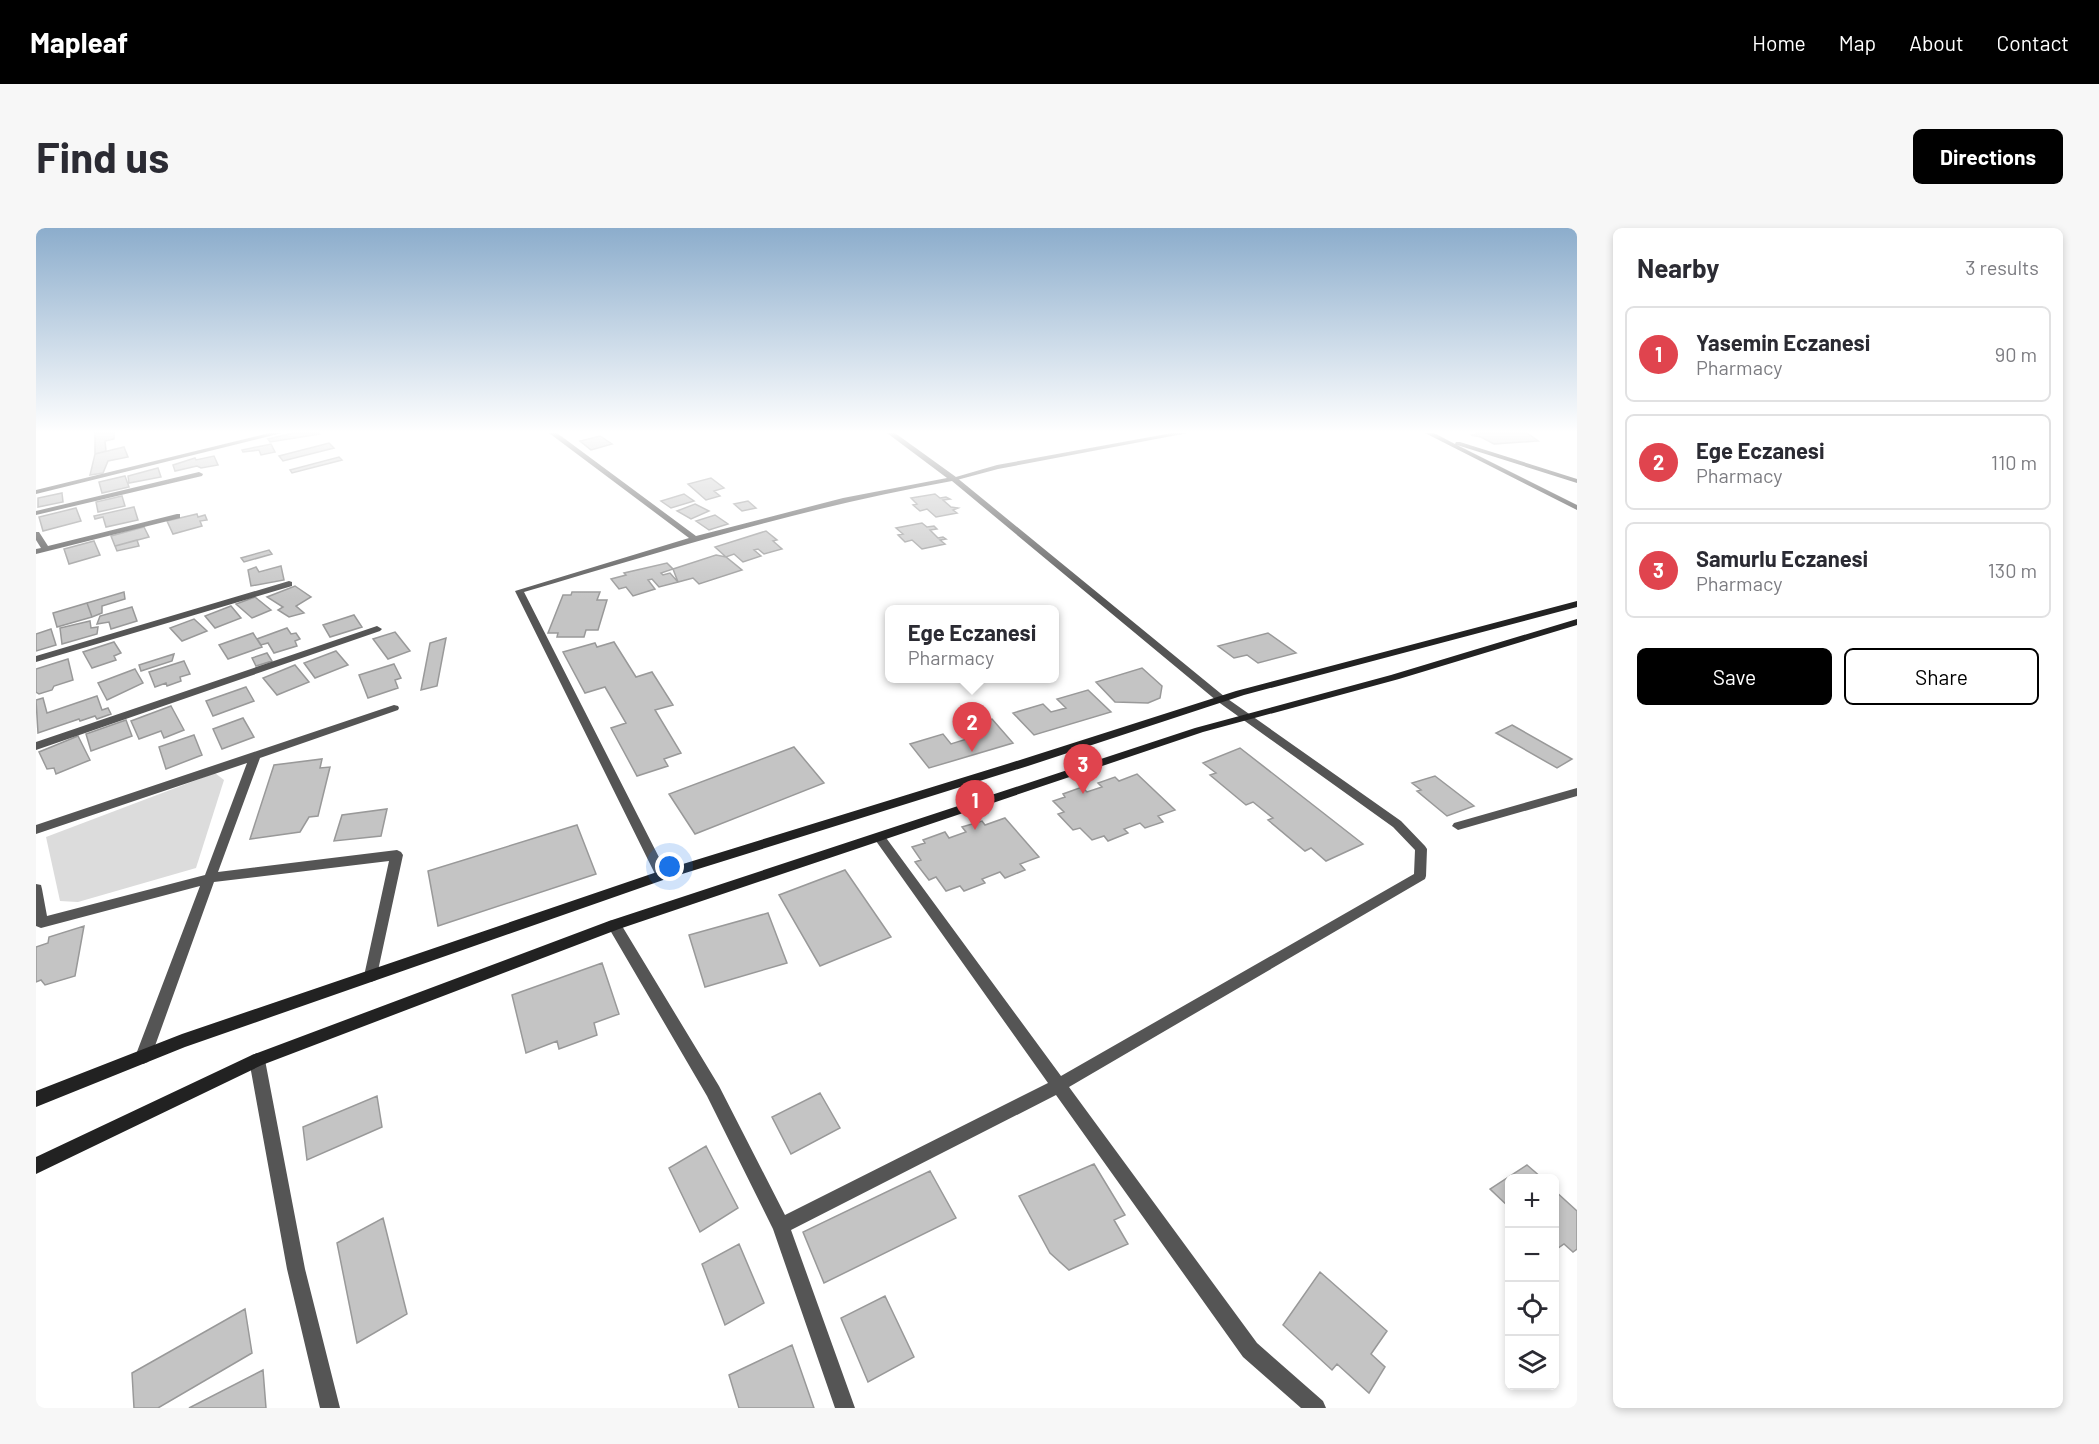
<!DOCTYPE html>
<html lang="en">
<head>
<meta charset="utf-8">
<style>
	body { margin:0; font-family:Barlow,sans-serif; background:#f7f7f7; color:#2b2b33 }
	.controls { position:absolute; right:18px; bottom:18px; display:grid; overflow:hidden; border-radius:9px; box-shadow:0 3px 9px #0003 }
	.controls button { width:54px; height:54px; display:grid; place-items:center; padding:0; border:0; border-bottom:2px solid #e1e1e2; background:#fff; color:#2b2b33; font:30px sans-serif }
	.you { position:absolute; left:634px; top:639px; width:21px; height:21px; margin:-15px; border:4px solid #fff; border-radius:50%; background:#1a73e8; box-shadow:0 0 0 9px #1a73e833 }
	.badge { display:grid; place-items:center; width:39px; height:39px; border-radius:50%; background:#000; color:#fff; font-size:20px; font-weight:700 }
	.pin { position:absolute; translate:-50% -50px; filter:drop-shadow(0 2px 3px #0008) }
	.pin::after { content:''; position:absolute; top:32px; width:21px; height:18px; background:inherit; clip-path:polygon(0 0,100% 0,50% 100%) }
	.popup { position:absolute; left:849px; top:377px; width:174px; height:78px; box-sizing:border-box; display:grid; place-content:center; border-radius:9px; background:#fff; filter:drop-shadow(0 2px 4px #0005); font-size:20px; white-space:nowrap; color:#7c7c81 }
	.popup b { font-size:22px; color:#2b2b33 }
	.popup::after { content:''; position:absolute; left:50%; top:100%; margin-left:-12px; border:12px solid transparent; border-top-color:#fff }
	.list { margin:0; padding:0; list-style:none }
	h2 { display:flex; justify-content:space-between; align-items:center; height:78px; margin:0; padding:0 24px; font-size:26px }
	h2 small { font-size:20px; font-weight:400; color:#7c7c81 }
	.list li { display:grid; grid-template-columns:39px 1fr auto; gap:18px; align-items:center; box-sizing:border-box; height:96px; margin:0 12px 12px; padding:0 12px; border:2px solid #e1e1e2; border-radius:9px }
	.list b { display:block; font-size:22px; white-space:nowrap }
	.list p { margin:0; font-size:20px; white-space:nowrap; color:#7c7c81 }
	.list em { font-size:20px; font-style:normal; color:#7c7c81 }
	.actions { display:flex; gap:12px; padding:18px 24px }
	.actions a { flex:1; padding:14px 0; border:2px solid #000; border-radius:9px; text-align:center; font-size:21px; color:#000 }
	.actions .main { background:#000; color:#fff }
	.icon { flex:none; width:33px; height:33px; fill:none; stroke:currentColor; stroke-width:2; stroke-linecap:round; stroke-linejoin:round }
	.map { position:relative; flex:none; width:1541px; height:1180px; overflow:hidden; border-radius:9px }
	header { display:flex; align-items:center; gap:36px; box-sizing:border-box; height:84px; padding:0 30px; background:#000; color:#fff }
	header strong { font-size:28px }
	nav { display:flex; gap:33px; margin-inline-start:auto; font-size:21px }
	.intro { display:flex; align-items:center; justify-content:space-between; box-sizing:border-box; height:144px; padding:0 36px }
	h1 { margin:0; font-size:42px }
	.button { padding:15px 27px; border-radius:9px; background:#000; color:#fff; font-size:21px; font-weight:700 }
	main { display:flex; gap:36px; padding:0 36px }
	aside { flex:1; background:#fff; border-radius:9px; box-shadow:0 3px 9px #0003 }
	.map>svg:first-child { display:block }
	.green { fill:#dcdcdc }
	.building { fill:#c4c4c4; stroke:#999; stroke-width:1.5 }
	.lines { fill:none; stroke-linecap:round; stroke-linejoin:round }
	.lane { fill:#555; fill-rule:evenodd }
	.street { fill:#555; fill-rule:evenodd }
	.secondary { fill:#222; fill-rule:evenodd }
</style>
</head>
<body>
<header>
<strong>Mapleaf</strong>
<nav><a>Home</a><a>Map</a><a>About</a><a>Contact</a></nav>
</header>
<div class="intro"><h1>Find us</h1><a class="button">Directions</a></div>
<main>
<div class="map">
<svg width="1541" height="1180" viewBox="0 0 1541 1180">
	<rect width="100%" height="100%" fill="#fff"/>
	<path class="green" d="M179,545L188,552L160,640L42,674L24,673L10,609Z"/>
	<path class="building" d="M59,205H78V211L69,213L70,223L59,226Z
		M257,205H283L284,206L234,214L232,211Z
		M1439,205H1491L1502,213L1458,216L1445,209L1435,207L1441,206Z
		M564,208L576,216L555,222L544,213Z
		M293,215L298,220L247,233L243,228Z
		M235,216L239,224L225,227L223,222L207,224L206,222Z
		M88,219L92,229L72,233L67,245L54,247L59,226Z
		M178,228L182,237L165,240L161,238L139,243L137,237L159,230L160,232Z
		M303,229L306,232L256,245L254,242Z
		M122,240L125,249L93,255L92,248Z
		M89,248L93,259L66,265L63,254Z
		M675,250L688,260L678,263L684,268L670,272L652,256Z
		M26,265L27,274L2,279V270Z
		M648,266L658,273L635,280L625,273Z
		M899,266L904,270L910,269L914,271L907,272L915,279L922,280L917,282L921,285L900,289L891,281L884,283L877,277L881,276L875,270Z
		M86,268L89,278L62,284L60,274Z
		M712,273L720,280L706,283L698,276Z
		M659,276L673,283L655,291L641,283Z
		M98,279L102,292L70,299L67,289L59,291L58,288Z
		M40,280L45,293L7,303L3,289Z
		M161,286L162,289L169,287L171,292L164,293L166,298L137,306L131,293Z
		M679,287L692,296L673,302L660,293Z
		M886,295L891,299L898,298L901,301L894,302L902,310L907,309L910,311L904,312L909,316L886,321L876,312L869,314L862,307L867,306L860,300Z
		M108,299L113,309L79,318L75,308Z
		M730,303L741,312L737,313L746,321L728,326L722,321L718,322L725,328L707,334L698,326L690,329L679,319Z
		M101,312L103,318L81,323L79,318Z
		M58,313L64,327L33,336L28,321Z
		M233,322L236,326L208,334L205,330Z
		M680,327L690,329L706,342L663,356L657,350L642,354L637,341Z
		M631,335L637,341L625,345L627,347L634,345L642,354L623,359L616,351L612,352L619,361L597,368L590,359L583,361L575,351L590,347L588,345Z
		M245,338L248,352L215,358L212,342L220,339L223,344Z
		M259,358L275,369L260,378L268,385L253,389L242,382L247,379L231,369Z
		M88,364L89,371L66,378V385L56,389L51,375Z
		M536,364H564L561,372H571L562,402H550L548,409H521L522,405H512L527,367H535Z
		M219,369L235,382L216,390L200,376Z
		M51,375L56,389L21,399L17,385Z
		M195,378L205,390L179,400L169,388Z
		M96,379L101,393L75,401L73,394L61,396L64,388Z
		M318,387L326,399L294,409L287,397Z
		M158,391L171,403L146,413L134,400Z
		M54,393L55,400L62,399L61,406L26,416L24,400Z
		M251,400L255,406L260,405L264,411L259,413L261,418L238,425L232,415L225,417L221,411Z
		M15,401L20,417L0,423V406Z
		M359,404L374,423L352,431L337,411Z
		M217,405L226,419L192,431L183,417Z
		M1232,405L1260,425L1222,435L1211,427L1198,430L1182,418Z
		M410,410L401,458L385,462L394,415Z
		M78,414L85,425L78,428L80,432L56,440L47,424Z
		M578,414L600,449L616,444L637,477L619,482L645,525L628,531L632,538L601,548L575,500L590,495L569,459L549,465L527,424L559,415L561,419Z
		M300,423L312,437L279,450L268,435Z
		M231,425L236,433L220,438L216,430Z
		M138,426L136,433L105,443L103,437Z
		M32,431L37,452L18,458L16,462L3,466L0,464V441Z
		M148,433L154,446L144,449L145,453L131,458L130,455L119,459L113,444Z
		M358,436L365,450L359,452L362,460L332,470L323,447Z
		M259,437L273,454L241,467L227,450Z
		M1106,440L1126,458L1124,470L1112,475L1079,474L1060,454Z
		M99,441L107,455L71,472L62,455Z
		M210,459L218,473L177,488L170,473Z
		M1052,462L1075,484L998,507L977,485L1007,476L1015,484L1030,480L1021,471Z
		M61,468L66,482L72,480L75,486L61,491L59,488L44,493L43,491L2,505L0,472L7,470L11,485Z
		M135,478L148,502L128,510L125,503L103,511L95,493Z
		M207,490L218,509L186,521L177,501Z
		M956,491L977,515L893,540L874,516L907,506L915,516L931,511L922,501Z
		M90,492L96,508L55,523L50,506Z
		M1476,497L1536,531L1521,540L1460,505Z
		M158,507L166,527L130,541L123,519Z
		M42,508L54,532L20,546L18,540L11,541L3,524Z
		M758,519L788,555L659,606L633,566Z
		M1204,520L1327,616L1290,633L1275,620L1269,623L1232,592L1237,590L1217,574L1210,577L1174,547L1180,545L1167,535Z
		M286,531L284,540L294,539L282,588L273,589L264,604L214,611L238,537Z
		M1101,546L1139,582L1122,588L1127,594L1109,600L1104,595L1088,601L1092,605L1072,613L1068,608L1056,612L1044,600L1037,602L1022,586L1028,584L1017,573L1029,569L1027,566L1046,559L1051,564L1066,559L1062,555L1079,549L1083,553Z
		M1399,548L1438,578L1411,588L1381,563L1385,562L1376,555Z
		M351,581L345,608L298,613L306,587Z
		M969,590L1003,629L984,636L989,642L969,650L964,644L946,651L949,655L928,663L924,658L910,663L900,649L893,652L879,634L885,632L876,619L889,615L887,612L909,604L913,610L930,604L926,599L946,593L949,597Z
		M541,597L560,646L402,698L392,643Z
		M809,642L855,709L784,738L743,667Z
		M732,685L751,735L669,759L653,707Z
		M48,698L39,748L9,757L5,752L0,754V719L12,715L13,709Z
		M566,735L583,786L558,795L561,807L523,821L521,813L490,825L476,767Z
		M784,865L804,900L755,926L736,889Z
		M341,868L346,899L271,932L267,899Z
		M670,918L702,980L664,1004L633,940Z
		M1058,936L1089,987L1078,992L1092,1016L1033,1042L1014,1025L983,968Z
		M1491,937L1506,950H1474V980L1454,961Z
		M894,943L920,990L788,1055L767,1004Z
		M1518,962L1541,983V1021L1537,1024L1528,1016L1518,1023Z
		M347,990L371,1086L321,1115L301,1015Z
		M703,1016L728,1075L689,1097L666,1036Z
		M1284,1044L1351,1103L1335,1126L1349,1139L1333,1165L1301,1136L1296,1142L1247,1097Z
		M849,1068L878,1129L832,1154L805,1090Z
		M209,1081L216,1125L122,1180H98L96,1145Z
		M756,1117L778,1180H703L693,1147Z
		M227,1142L230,1180H153Z"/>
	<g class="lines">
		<path class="lane" d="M1136,205H1152L962,241L917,253L913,251L961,237Z"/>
		<path class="street" d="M233,205H246L0,266V262Z
			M513,205H521L660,308L807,270L911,250L851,205H859L920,249L1189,469L1365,593L1389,618L1391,621L1390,648L1389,651L1033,859L1221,1115L1287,1173L1290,1180H1265L1207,1129L1020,867L755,1002L819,1180H799L737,1001L671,868L571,697L573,693L578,692L583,693L683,858L749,987L1012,855L840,613L838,610L840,607H848L1025,848L1378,646L1379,622L1357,599L1181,473L916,253C770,279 630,322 488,364L632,647L631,650H621L479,363L653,310Z
			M163,244L167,246L166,248L0,287V283Z
			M141,286H144V290L0,326V321L5,320L0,312V304H3L12,318Z
			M253,353L256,354V358L0,434V428Z
			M341,398L346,401L344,403L0,522V514Z
			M358,477L362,478L363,480L362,482L224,530L182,644L361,622L365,624L367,627L340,752L335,754L330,752L328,748L353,633L178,654L115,829L112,834L107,836L102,834L99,829L164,658L5,700L0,698V656L5,657L6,661L11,688L169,647L211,535L0,606V597Z
			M1541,560V568L1422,602L1416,598L1418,595Z
			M221,825L226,827L229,832L269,1041L304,1180H284L251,1041L213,832L216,827Z"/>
		<path class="secondary" d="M1389,205H1398L1419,216L1420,214H1424L1541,251V255L1421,217L1541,277V282Z
			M1541,373V379L1208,467L992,538L630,651L149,819L0,879V863L146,806L621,644L984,532L1200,463Z
			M1541,391V397L1363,451L1167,504L583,701L226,837L0,946V929L216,827L573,693L1159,500L1355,447Z"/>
	</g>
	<linearGradient id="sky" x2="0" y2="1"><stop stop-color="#8cadcc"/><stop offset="0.55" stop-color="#fff"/><stop offset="1" stop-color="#fff" stop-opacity="0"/></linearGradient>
	<rect width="1541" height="371" fill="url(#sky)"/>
</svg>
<div class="controls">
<button>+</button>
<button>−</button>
<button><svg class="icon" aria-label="locate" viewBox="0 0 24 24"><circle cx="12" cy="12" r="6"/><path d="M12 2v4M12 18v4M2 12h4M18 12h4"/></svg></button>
<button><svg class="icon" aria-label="layers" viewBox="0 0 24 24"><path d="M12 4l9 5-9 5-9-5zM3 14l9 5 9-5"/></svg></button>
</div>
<div class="you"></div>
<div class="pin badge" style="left:939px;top:602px;background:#e0444e">1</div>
<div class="pin badge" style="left:936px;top:524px;background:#e0444e">2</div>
<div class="popup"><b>Ege Eczanesi</b>Pharmacy</div>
<div class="pin badge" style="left:1047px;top:566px;background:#e0444e">3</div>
</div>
<aside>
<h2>Nearby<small>3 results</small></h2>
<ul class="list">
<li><span class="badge" style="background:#e0444e">1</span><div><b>Yasemin Eczanesi</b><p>Pharmacy</p></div><em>90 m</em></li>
<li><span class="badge" style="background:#e0444e">2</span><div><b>Ege Eczanesi</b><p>Pharmacy</p></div><em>110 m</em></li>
<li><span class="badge" style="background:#e0444e">3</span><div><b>Samurlu Eczanesi</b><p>Pharmacy</p></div><em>130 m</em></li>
</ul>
<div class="actions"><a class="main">Save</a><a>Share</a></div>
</aside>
</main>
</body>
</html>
